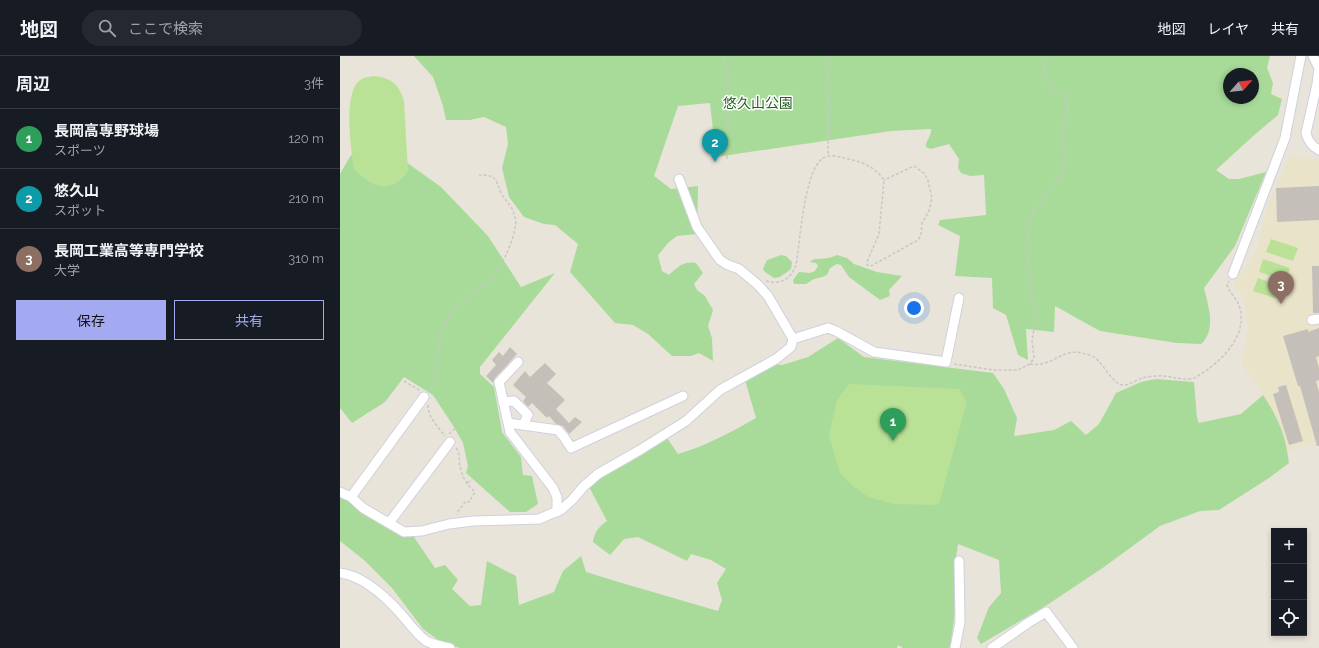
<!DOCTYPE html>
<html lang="ja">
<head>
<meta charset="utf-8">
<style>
	body { margin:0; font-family:Raleway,"Noto Sans JP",sans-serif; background:#242831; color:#f1f3f6 }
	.controls { position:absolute; right:12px; bottom:12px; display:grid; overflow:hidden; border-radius:0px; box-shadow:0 2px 6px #0003 }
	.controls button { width:36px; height:36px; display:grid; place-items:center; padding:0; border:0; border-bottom:1px solid #363941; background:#171b24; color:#f1f3f6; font:20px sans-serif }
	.compass { position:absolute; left:883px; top:12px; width:36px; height:36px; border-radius:50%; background:#171b24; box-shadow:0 2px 6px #0003; rotate:63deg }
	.you { position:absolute; left:574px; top:252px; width:14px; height:14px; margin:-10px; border:3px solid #fff; border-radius:50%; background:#1a73e8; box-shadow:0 0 0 6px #1a73e833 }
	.badge { display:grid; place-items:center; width:26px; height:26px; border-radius:50%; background:#a4aaf1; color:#fff; font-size:13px; font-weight:700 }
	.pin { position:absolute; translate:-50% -33px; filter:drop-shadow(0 1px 2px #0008) }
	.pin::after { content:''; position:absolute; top:21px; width:14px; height:12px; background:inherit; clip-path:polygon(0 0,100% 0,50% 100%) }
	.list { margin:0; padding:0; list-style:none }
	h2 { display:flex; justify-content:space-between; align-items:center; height:52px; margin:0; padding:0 16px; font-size:17px }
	h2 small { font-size:13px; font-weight:400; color:#9ea1a6 }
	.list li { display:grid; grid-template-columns:26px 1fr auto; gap:12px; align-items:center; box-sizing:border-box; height:60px; padding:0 16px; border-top:1px solid #363941 }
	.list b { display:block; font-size:15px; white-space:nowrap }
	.list p { margin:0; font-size:13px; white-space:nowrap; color:#9ea1a6 }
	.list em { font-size:13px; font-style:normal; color:#9ea1a6 }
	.actions { display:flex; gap:8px; padding:12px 16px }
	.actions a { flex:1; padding:9px 0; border:1px solid #a4aaf1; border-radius:0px; text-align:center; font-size:14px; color:#a4aaf1 }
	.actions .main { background:#a4aaf1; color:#111 }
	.icon { flex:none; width:22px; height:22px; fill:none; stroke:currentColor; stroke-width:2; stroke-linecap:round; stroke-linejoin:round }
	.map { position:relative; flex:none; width:979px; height:592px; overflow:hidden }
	header { display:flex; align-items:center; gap:24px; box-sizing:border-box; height:56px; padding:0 20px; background:#171b24; border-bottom:1px solid #363941 }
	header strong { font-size:19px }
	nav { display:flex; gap:22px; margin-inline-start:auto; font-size:14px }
	.search { width:280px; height:36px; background:#242831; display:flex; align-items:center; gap:10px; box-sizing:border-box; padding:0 14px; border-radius:22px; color:#9ea1a6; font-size:15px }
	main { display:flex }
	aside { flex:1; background:#171b24 }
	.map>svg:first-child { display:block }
	.education { fill:#e9e3ca }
	.green { fill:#a8db99; fill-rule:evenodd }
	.pitch { fill:#b9e296 }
	.building { fill:#c4c0b9 }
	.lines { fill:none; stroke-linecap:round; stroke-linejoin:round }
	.minor-casing { stroke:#cfd0df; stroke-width:11 }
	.path { stroke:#c7c7c7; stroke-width:1.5; stroke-dasharray:3 2; stroke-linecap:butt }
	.minor { stroke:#fff; stroke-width:9 }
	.labels { text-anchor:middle; stroke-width:3; stroke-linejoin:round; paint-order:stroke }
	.park-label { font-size:14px; fill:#245d1e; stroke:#fff }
</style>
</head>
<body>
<header>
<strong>地図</strong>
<div class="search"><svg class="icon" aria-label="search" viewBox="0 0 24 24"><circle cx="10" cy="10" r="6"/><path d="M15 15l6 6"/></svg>ここで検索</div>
<nav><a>地図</a><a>レイヤ</a><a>共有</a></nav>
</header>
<main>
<aside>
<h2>周辺<small>3件</small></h2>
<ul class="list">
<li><span class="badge" style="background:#2e9e5b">1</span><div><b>長岡高専野球場</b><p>スポーツ</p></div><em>120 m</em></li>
<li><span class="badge" style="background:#0f9aa8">2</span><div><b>悠久山</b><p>スポット</p></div><em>210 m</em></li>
<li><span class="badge" style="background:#8d6e63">3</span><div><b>長岡工業高等専門学校</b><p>大学</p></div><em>310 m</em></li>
</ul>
<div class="actions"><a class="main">保存</a><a>共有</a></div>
</aside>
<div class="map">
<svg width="979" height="592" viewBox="0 0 979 592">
	<rect width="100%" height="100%" fill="#e9e4d9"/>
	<path class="education" d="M950,100L979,104V385L948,395L936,358L917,330L901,309L905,292L908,271L903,240L894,232L895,226L913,199L918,190L922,170L930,143Z"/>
	<path class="green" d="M74,0H930L927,12L933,27L931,38L942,43L938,59L912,81L876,114L889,123H899L926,116L895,190L864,232C868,249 877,274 861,288L837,287L760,275L715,250L714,276L686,273L688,304L678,299L666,259L653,252L652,222L615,220L620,180L598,169L600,164L646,159L644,119L630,120L621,117L618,112L619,103L609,88L591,93L586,91C586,84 592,79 591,73L551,75L376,101L370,47L338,50L314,120L331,133L358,130L357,178L337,180L329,186L318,199L322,215L329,219C338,211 343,205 356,207L363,217L354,228L357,234L365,240L373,254L368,270L372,282L373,305L359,297L351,300H332L308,278L293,269L275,267L230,216L238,188L215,169L204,168L184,161L169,141L162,112L168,88L166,71L144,61L130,64H106L103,50L93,21ZM889,18H913V42H889Z
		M11,99L66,106L101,131L148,180L181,231L215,217L140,311V318L154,331L162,376L181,401L183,419L192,420L198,448L186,456H170L126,417L128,410L123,387L114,371L93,339L64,321L45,346L12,367L0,352V118Z
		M441,199L446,200L452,206L451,213L440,221L434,222L425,216L423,213L427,204Z
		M497,199L507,202L514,208L537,216L562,220L549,234L550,240L540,244L509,221L501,209L497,208L490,212L487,219L482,221L474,223L466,228H454L453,224L459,216L470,217L475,215L478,210L476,207L470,206C475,201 480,204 487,202C490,202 494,200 497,199Z
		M498,282L524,301L653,317L664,333L677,362L674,380L714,374L731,365L746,379L759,368L776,337L801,326L816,323L854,326L857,362L859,367L901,358L923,339C938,361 946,380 949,407L929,422L879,454L860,455L820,470L764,511L707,549L641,588L637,582L649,551L661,537L659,504L618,488L614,515L615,556L610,592H563L558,589L557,592H120L101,586L83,573L52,532L24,504L0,485V439L9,443L20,455L65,480L74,481L95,512L105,509L118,524L112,533L130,550L141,549L147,505L176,520L179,549L214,536L223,515L241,500L246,516L282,527L378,555L382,544L377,527L386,513L371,504L351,498L347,505L298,481L284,483L270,499L253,486C254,477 259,470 267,465L248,429L327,382L338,398C366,390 391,376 416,362L405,324L434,308L442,309L468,301Z"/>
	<path class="pitch" d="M34,20C51,22 59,28 64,45L68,115C51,140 32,131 14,113C11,94 2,33 22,23C25,21 30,21 34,20Z
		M931,183L958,192L953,205L926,196Z
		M923,203L950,212L946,225L919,216Z
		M918,222L945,231L941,244L913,235Z
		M509,328L619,333L627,346L599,447L596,449L554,448L528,441L512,429L500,417L489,379L497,344Z"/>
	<path class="building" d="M979,130V164L937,166L936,132Z
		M972,210H979V257H973Z
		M979,272V300L976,301L979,312V324L976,325L979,336V390H977L960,330H958L943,280L968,273V276Z
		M170,291L177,298L155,322L153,327L146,320L156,309L152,304L159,296L163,300Z
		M205,307L216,318L207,327L225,344L216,353L229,367L235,361L242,366L229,378L223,370L216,368L209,360L207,362L192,347L188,351L183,345L186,341L173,329L185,315L190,321Z
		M946,329L963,385L949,389L933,338L939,336L938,331Z"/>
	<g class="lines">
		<g class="minor-casing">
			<path id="minor" d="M973,0L979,12L977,28L966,77C968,85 971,90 979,94
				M893,218L945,82L961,0
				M972,264L979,263
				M453,283L488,272L496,275L534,296L606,306L619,242
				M178,306L159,326L170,376L213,432L217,441V456
				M163,346L174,345L188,359L183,369
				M168,367L218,374L224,381L231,392L343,340
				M0,436L11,441L23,452L64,476L82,475L109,468L133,465L199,463L222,453L233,443L243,431L258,418L300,394L346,365L380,334L436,303L451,291L453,283L428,240L417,228L399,213L388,209L380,204L357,171L339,123
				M11,441L84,341
				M49,467L110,386
				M0,517C24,520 45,540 61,558C69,567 76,577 86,585C93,589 102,590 110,592
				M615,592L620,566L619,505
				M652,592L688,567L706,556L733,592"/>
		</g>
		<path class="path" d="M384,0L388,20V72L387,80V104
			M486,0L489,29L488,100
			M426,225C441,229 451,223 456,209C460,187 464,116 482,103C489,97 500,101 509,103C523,106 536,112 544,124L539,178L527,206V209L530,210L533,209L578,184L581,179L582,167L589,155L592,142L588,125L585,118L574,110L544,124
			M614,308L654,314H678L690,308L694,302L692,285L696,260L691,240L687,199V172L695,152L712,133L724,111L726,102L721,81L727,58V48L724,39C721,38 717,37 715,35C706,28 703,10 703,0
			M690,308C711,312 722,292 742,297C746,298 751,299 754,301C763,307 772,327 782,329C788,330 796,324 802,322C806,321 812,320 817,320C828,319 839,324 850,323C854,323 857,320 861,318C880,306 904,283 901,258C900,244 891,240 887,229L889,225
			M64,325L79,334
			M89,334C97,325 97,317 97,306C98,292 102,274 108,262C117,242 136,238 150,224C161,213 166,199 172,184C174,177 178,166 174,158C172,150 165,144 161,137C155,123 157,119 139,119
			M88,349C88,361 98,371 105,380
			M109,378L116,372
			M116,392C121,397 118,407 121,414C123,423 128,430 135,436L129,446L126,445L116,458
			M127,427L132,424"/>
		<use href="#minor" class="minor"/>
	</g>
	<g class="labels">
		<g class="park-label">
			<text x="418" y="52">悠久山公園</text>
		</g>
	</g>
</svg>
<div class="controls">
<button>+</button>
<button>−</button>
<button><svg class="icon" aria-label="locate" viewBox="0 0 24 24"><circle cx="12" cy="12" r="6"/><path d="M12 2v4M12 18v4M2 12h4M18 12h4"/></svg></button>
</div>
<svg class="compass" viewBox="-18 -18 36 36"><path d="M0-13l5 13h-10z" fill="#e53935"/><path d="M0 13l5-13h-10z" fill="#9ea1a6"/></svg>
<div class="you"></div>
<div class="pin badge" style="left:553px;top:385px;background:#2e9e5b">1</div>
<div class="pin badge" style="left:375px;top:106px;background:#0f9aa8">2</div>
<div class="pin badge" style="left:941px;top:248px;background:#8d6e63">3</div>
</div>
</main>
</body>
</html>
